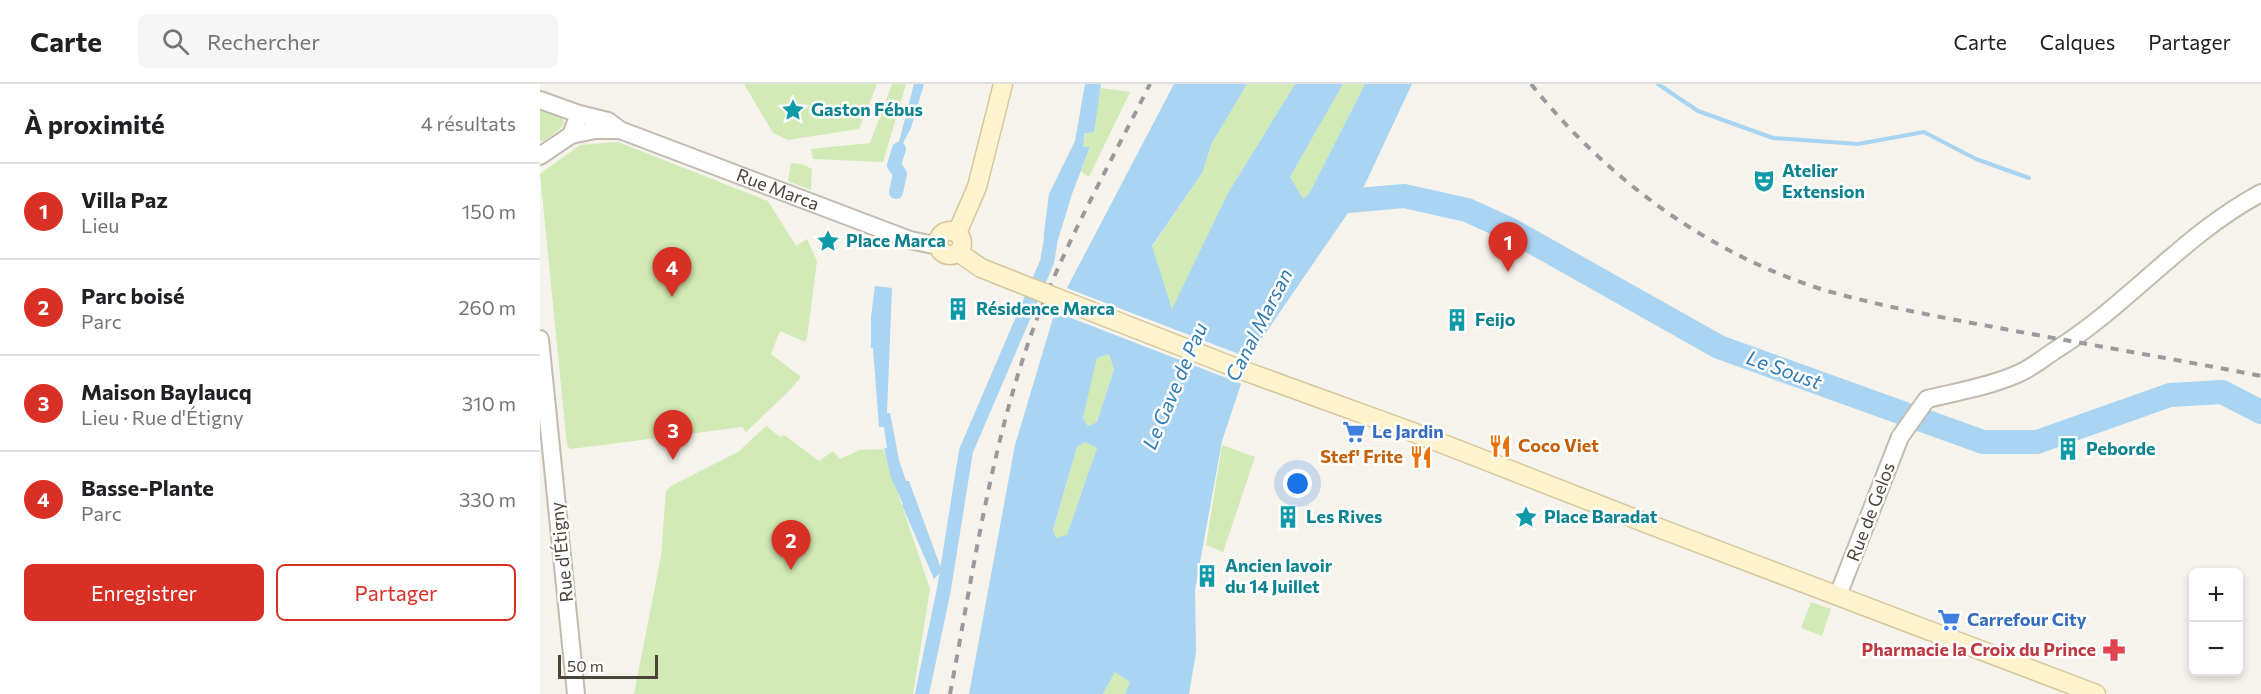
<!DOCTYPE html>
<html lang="fr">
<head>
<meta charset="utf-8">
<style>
	body { margin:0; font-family:Commissioner,sans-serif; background:#f6f6f6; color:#202124 }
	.controls { position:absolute; right:18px; bottom:18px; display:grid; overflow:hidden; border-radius:9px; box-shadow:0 3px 9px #0003 }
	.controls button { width:54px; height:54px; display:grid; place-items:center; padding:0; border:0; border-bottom:2px solid #e0e0e0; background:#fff; color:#202124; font:30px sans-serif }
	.scale { position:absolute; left:18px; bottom:15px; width:100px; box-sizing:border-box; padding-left:6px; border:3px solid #4b4439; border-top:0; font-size:16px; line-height:21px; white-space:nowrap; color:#4b4439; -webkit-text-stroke:4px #fff; paint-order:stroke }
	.you { position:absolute; left:758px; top:400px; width:21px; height:21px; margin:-15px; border:4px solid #fff; border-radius:50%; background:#1a73e8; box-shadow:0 0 0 9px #1a73e833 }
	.badge { display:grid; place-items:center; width:39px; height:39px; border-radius:50%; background:#d93025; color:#fff; font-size:20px; font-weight:700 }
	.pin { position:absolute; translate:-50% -50px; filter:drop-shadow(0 2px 3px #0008) }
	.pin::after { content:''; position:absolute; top:32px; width:21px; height:18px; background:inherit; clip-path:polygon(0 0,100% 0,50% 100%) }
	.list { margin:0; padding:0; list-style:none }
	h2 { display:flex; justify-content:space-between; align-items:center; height:78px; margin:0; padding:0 24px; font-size:26px }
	h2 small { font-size:20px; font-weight:400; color:#757577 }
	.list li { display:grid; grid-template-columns:39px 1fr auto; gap:18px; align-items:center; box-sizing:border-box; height:96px; padding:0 24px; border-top:2px solid #e0e0e0 }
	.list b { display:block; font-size:22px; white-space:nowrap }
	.list p { margin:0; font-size:20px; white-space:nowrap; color:#757577 }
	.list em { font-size:20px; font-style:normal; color:#757577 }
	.actions { display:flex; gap:12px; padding:18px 24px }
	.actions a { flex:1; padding:14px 0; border:2px solid #d93025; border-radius:9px; text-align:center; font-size:21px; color:#d93025 }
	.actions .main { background:#d93025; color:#fff }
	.icon { flex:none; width:33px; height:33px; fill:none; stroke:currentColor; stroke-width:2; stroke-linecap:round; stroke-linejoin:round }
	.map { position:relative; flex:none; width:1721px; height:610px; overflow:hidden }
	header { display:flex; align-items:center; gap:36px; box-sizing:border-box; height:84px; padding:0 30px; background:#fff; border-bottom:2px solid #e0e0e0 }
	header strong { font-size:28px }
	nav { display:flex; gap:33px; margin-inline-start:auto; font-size:21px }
	.search { width:420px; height:54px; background:#f6f6f6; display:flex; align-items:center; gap:15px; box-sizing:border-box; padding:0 21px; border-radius:9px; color:#757577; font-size:22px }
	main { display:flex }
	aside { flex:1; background:#fff }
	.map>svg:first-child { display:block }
	.green { fill:#d2eab5 }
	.water { fill:#a9d4f2; fill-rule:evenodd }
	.pier { fill:#f6f3ec }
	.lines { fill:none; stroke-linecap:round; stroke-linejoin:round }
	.stream { stroke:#a9d4f2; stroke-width:4 }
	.canal { stroke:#a9d4f2; stroke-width:14 }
	.river { stroke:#a9d4f2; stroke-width:24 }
	.tertiary-casing { stroke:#c2bbae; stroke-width:20 }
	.secondary-casing { stroke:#d6c79b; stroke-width:21 }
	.tertiary { stroke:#fff; stroke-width:16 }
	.secondary { stroke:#fff3cd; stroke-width:18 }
	.rail { stroke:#9a9a9a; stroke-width:4; stroke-dasharray:8 8; stroke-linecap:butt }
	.secondary-bridge-casing { stroke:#d6c79b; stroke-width:21; stroke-linecap:butt }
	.secondary-bridge { stroke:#fff3cd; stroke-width:18 }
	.labels { text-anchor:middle; stroke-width:5; stroke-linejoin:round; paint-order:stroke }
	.culture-label { font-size:18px; font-weight:bold; fill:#0d838f; stroke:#fff; text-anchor:start }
	.street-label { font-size:18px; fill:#4b4439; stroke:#fff }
	.shop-label { font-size:18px; font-weight:bold; fill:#366cbe; stroke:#fff; text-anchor:start }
	.food-label { font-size:18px; font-weight:bold; fill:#c56008; stroke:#fff; text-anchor:start }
	.health-label { font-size:18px; font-weight:bold; fill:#be3a42; stroke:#fff; text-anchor:end }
	.water-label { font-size:20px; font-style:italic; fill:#2e7ab2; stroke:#fff }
</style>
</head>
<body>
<header>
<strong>Carte</strong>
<div class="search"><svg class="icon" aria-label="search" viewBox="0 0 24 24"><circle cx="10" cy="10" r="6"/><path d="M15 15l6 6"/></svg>Rechercher</div>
<nav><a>Carte</a><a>Calques</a><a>Partager</a></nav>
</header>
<main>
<aside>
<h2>À proximité<small>4 résultats</small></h2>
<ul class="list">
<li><span class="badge">1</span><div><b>Villa Paz</b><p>Lieu</p></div><em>150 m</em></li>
<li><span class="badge">2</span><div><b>Parc boisé</b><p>Parc</p></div><em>260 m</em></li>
<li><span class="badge">3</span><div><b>Maison Baylaucq</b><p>Lieu · Rue d'Étigny</p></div><em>310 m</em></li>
<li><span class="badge">4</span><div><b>Basse-Plante</b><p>Parc</p></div><em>330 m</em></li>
</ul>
<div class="actions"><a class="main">Enregistrer</a><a>Partager</a></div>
</aside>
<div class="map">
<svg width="1721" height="610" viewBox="0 0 1721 610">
	<rect width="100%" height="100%" fill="#f6f3ec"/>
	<path class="green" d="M204,0H337L319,45L248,56L233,49Z
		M352,0H366L343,78L273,75L271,65L330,59Z
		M707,0H755L688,109L632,226L612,163L662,89L672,59Z
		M803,0H825L770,108L763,116L750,93Z
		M561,4L590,8L549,93L541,88L550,63H543C546,42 557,25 561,4Z
		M0,26L21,33L24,38L21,44L4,57H0Z
		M78,58L228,117L256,162L267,155L277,177L267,254L265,258L240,247L231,270L261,293L250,306L206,348L202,343L31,365L27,362L0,90L40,61Z
		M251,79L262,80L272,85L271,106L248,97Z
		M569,270L574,284L557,338L548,342L543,334L557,274Z
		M226,342L240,353L244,351L279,377L293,367L300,375L320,366L343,365L390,505L373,610H94L121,472L126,407L131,402L198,368Z
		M545,358L557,364L527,452L515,454L513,447L537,363Z
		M682,361L715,373L683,468L666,461Z
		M1271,518L1291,525L1282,552L1261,544Z
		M575,587L590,598L585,610H563Z"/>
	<path class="water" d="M374,0H384L371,44L361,63L357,81H353Z
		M545,0H561L554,48L545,49L543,63H550L532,110L511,179L503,178L504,149L509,110L535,57Z
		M634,0H707L672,59L662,89L612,162L632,225L688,109L755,0H803L750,93L763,115L770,108L825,0H872L819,113L711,270L682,357L655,506L656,568L649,610H585L590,598L575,588L563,610H429L475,361L513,234L528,202ZM569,270L574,285L557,338L548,342L543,334L557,274ZM545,358L557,364L527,451L516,454L513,446L537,363Z
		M335,202L352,204L347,329H350L359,376L366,397H369L402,487L394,495L362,421L363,420L351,394L344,364H347L344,343H339L333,264H331V233Z"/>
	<path class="pier" d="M524,203L712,275L702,300L513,227Z"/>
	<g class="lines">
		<path class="stream" d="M1118,0L1158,27L1233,54L1318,60L1384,48L1436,75L1489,94"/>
		<path class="canal" d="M356,108L360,90L354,81L359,65
			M382,610L404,505L426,367L507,178L510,161"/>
		<path class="river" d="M785,119L864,112L927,126L971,146L1179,263L1443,358H1497L1630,311L1682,308L1721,328"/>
		<g class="tertiary-casing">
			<g id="tertiary">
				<path id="s1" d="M0,16L39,30L68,37L80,46L370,156L398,162"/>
				<path d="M31,51L55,46H79"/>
				<path d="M0,72L31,51L39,30"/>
				<path d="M0,255L36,610"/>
				<path d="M1298,511L1360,353L1387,315C1416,308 1447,303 1475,291C1489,286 1502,275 1514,267C1588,221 1644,150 1721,109"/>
			</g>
		</g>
		<g class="secondary-casing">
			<path id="secondary" d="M398 159a12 12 0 1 1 24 0a12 12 0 1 1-24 0Z
				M417,149L437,103L463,0
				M418,168L441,184L494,205
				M699,285L870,347L1111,441L1556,610"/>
		</g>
		<use href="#tertiary" class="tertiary"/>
		<use href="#secondary" class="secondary"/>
		<path class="rail" d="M991,0C1066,94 1168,170 1284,206C1347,224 1411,235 1475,247C1557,262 1639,276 1721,292
			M410,610C433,489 450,367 491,251C522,164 569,82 610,0"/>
		<g class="secondary-bridge-casing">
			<path id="secondary-bridge" d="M494,205L699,285"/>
		</g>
		<use href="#secondary-bridge" class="secondary-bridge"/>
	</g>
	<defs>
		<g id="sight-bare" transform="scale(1.8)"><path d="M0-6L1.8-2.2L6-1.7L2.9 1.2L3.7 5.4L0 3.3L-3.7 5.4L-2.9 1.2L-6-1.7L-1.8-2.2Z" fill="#0f9aa8" stroke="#fff" stroke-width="2.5" paint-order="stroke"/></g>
		<g id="theatre-bare" transform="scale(1.8)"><path d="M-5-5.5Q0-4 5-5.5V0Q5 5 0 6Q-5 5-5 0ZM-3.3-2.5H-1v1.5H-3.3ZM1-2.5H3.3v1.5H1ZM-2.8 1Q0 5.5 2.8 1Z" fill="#0f9aa8" stroke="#fff" stroke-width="2.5" paint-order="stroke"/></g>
		<g id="building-bare" transform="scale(1.8)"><path d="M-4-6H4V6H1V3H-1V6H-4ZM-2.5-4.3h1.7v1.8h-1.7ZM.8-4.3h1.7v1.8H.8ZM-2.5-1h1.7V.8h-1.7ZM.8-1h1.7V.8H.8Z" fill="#0f9aa8" stroke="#fff" stroke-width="2.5" paint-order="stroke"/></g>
		<g id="supermarket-bare" transform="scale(1.8)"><path d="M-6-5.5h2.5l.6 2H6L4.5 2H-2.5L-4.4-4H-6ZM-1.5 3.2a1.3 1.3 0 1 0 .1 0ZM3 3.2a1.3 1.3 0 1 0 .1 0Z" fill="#3f7fe0" stroke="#fff" stroke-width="2.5" paint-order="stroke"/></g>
		<g id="restaurant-bare" transform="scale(1.8)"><path d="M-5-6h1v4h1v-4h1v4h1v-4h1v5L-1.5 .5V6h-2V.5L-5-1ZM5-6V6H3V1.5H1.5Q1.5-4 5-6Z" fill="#e8710a" stroke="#fff" stroke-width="2.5" paint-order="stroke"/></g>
		<g id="pharmacy-bare" transform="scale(1.8)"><path d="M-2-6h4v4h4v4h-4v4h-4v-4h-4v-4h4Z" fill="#e0444e" stroke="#fff" stroke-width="2.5" paint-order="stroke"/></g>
	</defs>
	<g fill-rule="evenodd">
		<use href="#sight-bare" x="253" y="26"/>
		<use href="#theatre-bare" x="1224" y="97"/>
		<use href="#sight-bare" x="288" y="157"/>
		<use href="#building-bare" x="418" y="225"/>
		<use href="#building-bare" x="917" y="236"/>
		<use href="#supermarket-bare" x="814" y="348"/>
		<use href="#restaurant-bare" x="960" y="362"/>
		<use href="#building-bare" x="1528" y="365"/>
		<use href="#restaurant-bare" x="881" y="373"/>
		<use href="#building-bare" x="748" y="433"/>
		<use href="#sight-bare" x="986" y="433"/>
		<use href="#building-bare" x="667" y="492"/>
		<use href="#supermarket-bare" x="1409" y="536"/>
		<use href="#pharmacy-bare" x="1574" y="566"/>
	</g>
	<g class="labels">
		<g class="culture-label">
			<text x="271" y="32">Gaston Fébus</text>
			<text x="1242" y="93">Atelier<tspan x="1242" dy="21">Extension</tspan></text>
			<text x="306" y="163">Place Marca</text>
			<text x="436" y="231">Résidence Marca</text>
			<text x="935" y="242">Feijo</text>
			<text x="1546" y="371">Peborde</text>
			<text x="766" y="439">Les Rives</text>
			<text x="1004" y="439">Place Baradat</text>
			<text x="685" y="488">Ancien lavoir<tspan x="685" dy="21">du 14 Juillet</tspan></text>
		</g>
		<g class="street-label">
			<text dy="6" stroke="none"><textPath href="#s1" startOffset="255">Rue Marca</textPath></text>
			<text transform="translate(1331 428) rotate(-69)" y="6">Rue de Gelos</text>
			<text transform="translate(22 468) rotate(-96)" y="6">Rue d'Étigny</text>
		</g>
		<g class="shop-label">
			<text x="832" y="354">Le Jardin</text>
			<text x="1427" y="542">Carrefour City</text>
		</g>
		<g class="food-label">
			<text x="978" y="368">Coco Viet</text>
			<text x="863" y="379" text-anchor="end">Stef' Frite</text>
		</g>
		<g class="health-label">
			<text x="1556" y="572">Pharmacie la Croix du Prince</text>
		</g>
		<g class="water-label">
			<text transform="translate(719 241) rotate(-63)" y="7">Canal Marsan</text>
			<text transform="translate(1244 286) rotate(20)" y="7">Le Soust</text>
			<text transform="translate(635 302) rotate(-67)" y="7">Le Gave de Pau</text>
		</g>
	</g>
</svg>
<div class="controls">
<button>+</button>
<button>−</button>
</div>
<div class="scale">50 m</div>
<div class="you"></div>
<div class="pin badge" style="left:968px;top:188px">1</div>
<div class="pin badge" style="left:251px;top:486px">2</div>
<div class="pin badge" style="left:133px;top:376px">3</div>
<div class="pin badge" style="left:132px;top:213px">4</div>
</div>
</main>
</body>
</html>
